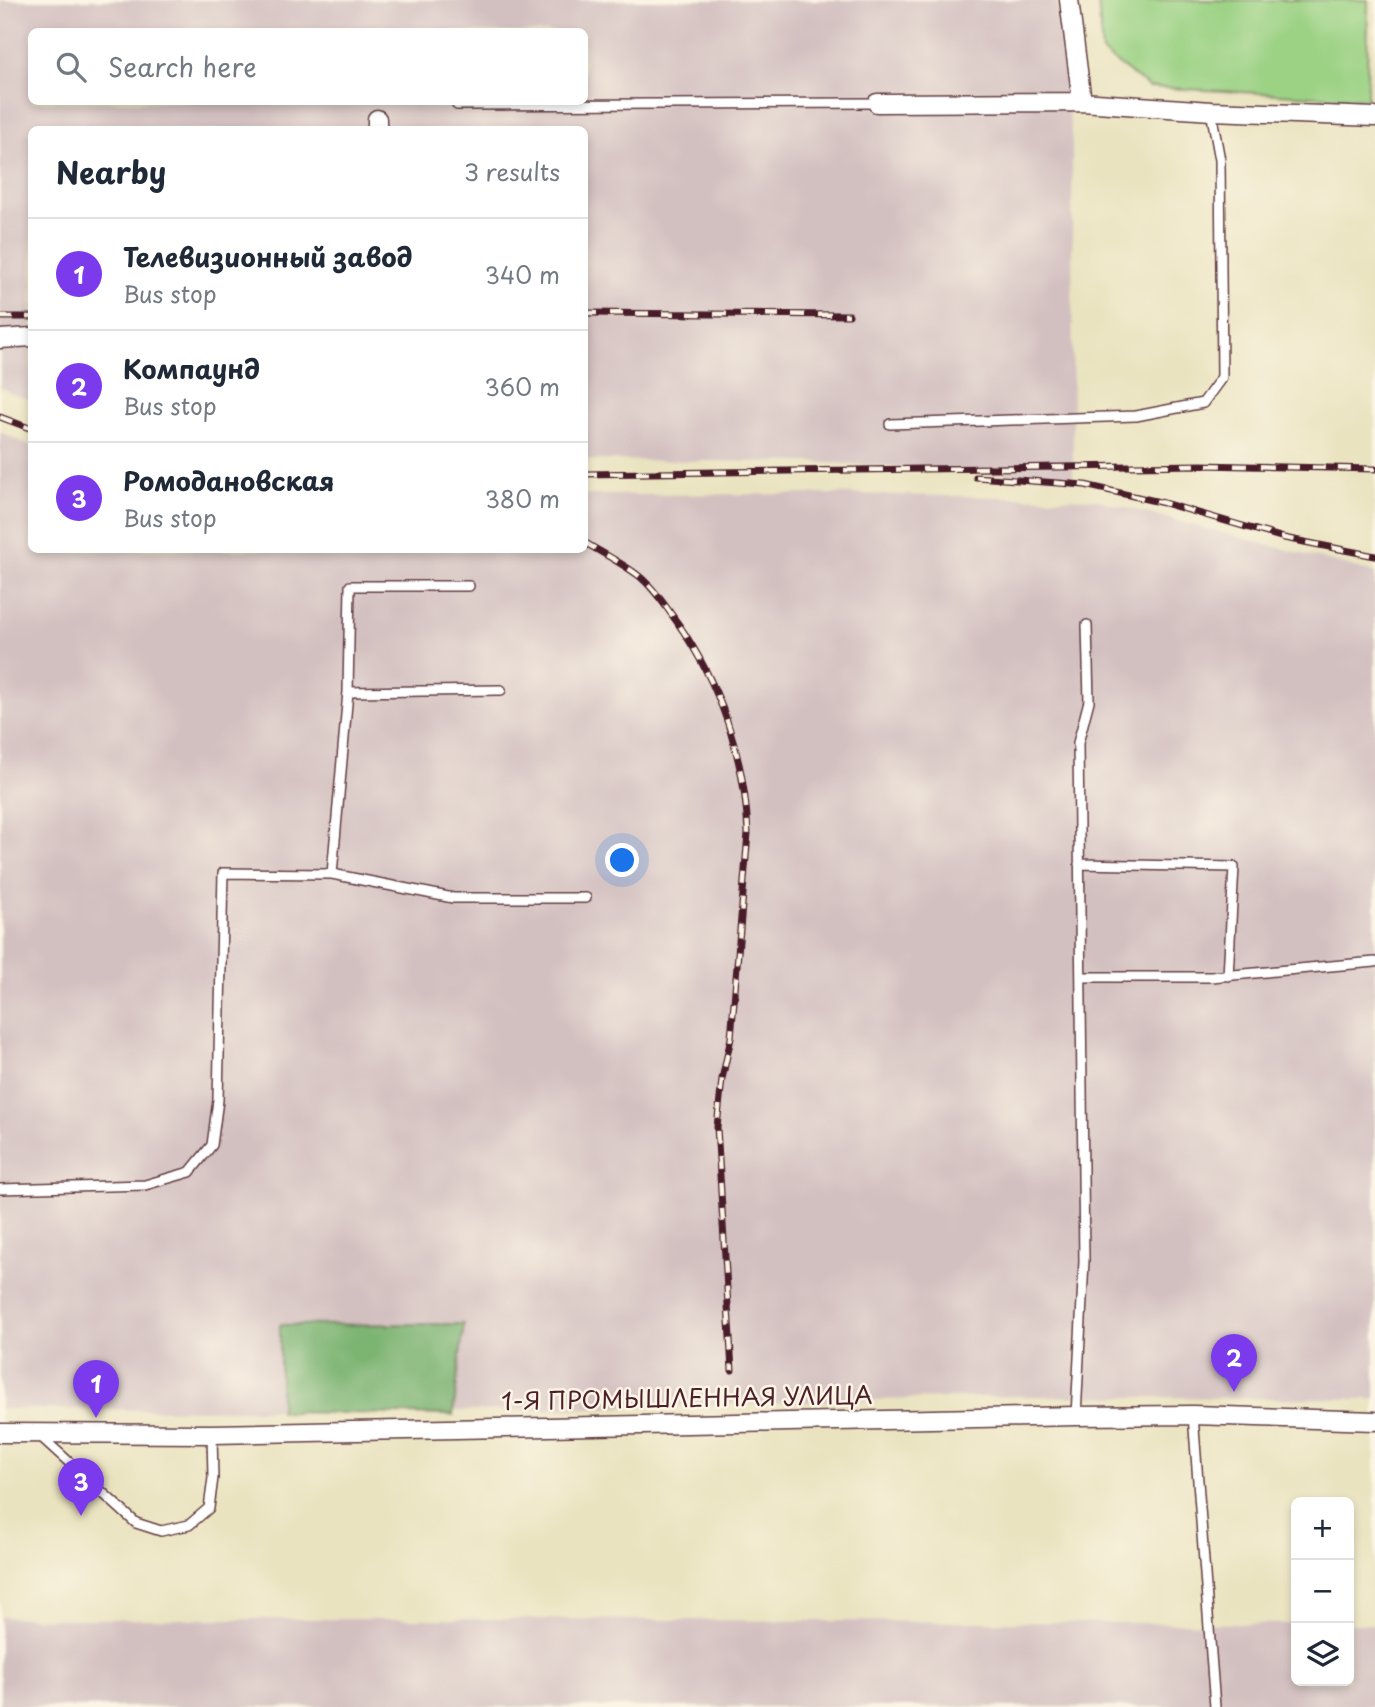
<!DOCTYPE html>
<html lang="en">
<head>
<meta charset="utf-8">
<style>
	body { margin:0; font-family:"Playpen Sans",sans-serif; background:#f2f2f3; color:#1f2937 }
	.controls { position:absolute; right:21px; bottom:21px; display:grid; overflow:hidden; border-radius:10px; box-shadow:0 4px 10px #0003 }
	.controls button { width:63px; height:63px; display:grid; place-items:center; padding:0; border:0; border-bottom:2px solid #e0e1e3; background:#fff; color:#1f2937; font:35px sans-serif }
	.you { position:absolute; left:623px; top:861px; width:24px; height:24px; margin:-18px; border:5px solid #fff; border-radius:50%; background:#1a73e8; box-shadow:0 0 0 10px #1a73e833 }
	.badge { display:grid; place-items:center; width:46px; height:46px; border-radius:50%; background:#7c3aed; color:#fff; font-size:23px; font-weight:700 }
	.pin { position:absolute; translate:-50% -58px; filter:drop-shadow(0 2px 4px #0008) }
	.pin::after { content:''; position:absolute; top:37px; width:24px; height:21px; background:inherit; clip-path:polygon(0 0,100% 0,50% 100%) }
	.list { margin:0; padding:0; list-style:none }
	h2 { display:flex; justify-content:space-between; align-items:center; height:91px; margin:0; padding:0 28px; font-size:30px }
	h2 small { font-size:23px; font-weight:400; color:#747a83 }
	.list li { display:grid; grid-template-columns:46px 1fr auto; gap:21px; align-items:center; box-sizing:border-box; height:112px; padding:0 28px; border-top:2px solid #e0e1e3 }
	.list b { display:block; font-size:26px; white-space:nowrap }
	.list p { margin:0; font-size:23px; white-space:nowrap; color:#747a83 }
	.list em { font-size:23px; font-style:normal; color:#747a83 }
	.icon { flex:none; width:38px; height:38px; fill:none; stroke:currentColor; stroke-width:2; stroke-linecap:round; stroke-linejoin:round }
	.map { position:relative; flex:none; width:1375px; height:1707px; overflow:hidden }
	.search { position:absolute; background:#fff; box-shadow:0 4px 10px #0003; left:28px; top:28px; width:560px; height:77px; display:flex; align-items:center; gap:18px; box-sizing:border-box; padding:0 24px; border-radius:10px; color:#747a83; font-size:26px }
	.panel { position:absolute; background:#fff; box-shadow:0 4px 10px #0003; left:28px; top:126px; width:560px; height:427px; border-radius:10px }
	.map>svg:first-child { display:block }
	.industrial { fill:#d2bfc0; fill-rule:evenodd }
	.green { fill:#9bd284; stroke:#727858; stroke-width:2 }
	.forest { fill:#7cb472; stroke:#636a4e; stroke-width:2 }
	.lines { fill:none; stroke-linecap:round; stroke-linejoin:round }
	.service-casing { stroke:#623c41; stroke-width:12 }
	.minor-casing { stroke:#623c41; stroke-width:21 }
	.service { stroke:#fff; stroke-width:9 }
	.minor { stroke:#fff; stroke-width:18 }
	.rail-casing { stroke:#4a1f2b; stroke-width:7 }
	.rail { stroke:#fcf5e5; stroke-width:4.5; stroke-dasharray:13; stroke-linecap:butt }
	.labels { text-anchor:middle; stroke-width:5; stroke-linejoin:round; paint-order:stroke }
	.street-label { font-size:24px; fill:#4a1f2b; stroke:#fcf5e5 }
</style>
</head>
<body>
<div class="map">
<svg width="1375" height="1707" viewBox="0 0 1375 1707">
	<rect width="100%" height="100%" fill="#fcf5e5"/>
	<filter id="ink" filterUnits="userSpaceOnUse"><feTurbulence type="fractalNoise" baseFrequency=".0143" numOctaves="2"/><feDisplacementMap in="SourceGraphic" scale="14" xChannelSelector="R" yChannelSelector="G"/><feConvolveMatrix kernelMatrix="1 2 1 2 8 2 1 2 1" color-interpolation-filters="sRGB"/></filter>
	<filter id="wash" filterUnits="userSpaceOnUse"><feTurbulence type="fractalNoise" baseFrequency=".00686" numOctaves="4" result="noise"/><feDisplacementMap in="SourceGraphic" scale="28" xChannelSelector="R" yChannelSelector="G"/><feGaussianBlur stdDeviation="1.57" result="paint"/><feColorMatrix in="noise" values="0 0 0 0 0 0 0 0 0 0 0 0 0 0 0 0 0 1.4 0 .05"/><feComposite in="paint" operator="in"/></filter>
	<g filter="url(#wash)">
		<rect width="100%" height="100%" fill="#eae3c0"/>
		<path class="industrial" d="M0,0H1057L1072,143L1073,478L815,462L585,460L584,130H32L31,400L12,394L0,387ZM32,32H584V102H32Z
			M0,432L31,446L32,550H584L585,495L842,494L1094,499L1375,573V1399L1018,1396L486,1411L0,1409Z
			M0,1617L63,1619H521L1296,1624V1681H1349V1624H1375V1707H0Z"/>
		<path class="green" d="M1098,0H1368L1367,99L1149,87L1102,52Z"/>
		<path class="forest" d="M464,1324L453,1415L280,1412V1325Z"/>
	</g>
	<g filter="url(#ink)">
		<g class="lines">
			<g class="service-casing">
				<path id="service" d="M457,105L877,103
					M890,424L1136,416L1203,403L1222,377L1220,160L1211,111
					M348,692L350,586H469
					M1079,864L1234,867L1228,976
					M332,874L348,692L501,690
					M1081,977H1211L1375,962
					M0,1189L145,1185L190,1172L212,1145L218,1100L223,873L332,874L453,898H586
					M1193,1415L1215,1707
					M1076,1416L1084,1261L1078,743L1089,701L1087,625
					M38,1434L136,1523L161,1531L189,1525L209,1508L213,1478L212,1434"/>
			</g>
			<g class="minor-casing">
				<path id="minor" d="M1069,0L1082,102
					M877,103L1082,102L1211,111L1375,117
					M377,130V119
					M0,339L32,337
					M0,1433L212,1434L1076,1416L1193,1415L1375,1421"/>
			</g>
			<use href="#service" class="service"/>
			<use href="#minor" class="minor"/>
			<g class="rail-casing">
				<path id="rail" d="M584,313L849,315
					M0,317H32
					M0,417L32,429
					M584,474L1201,465L1375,469
					M976,477L1085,485L1164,503L1284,538L1375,556
					M584,542C602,553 622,563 639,576C654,588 666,607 677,622C720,684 745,757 748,833L731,1038L722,1079L717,1127L732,1370"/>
			</g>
			<use href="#rail" class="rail"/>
		</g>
	</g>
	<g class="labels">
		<g class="street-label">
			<text transform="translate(687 1399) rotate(-1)" y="8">1-Я ПРОМЫШЛЕННАЯ УЛИЦА</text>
		</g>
	</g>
</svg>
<div class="controls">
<button>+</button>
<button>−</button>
<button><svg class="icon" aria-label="layers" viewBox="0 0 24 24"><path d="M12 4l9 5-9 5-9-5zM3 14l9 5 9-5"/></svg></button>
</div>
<div class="you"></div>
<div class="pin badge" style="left:96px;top:1418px">1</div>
<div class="pin badge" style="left:1234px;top:1392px">2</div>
<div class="pin badge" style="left:81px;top:1516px">3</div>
<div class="search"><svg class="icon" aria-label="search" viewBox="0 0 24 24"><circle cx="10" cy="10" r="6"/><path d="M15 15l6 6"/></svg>Search here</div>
<section class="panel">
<h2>Nearby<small>3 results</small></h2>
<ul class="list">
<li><span class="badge">1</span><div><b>Телевизионный завод</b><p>Bus stop</p></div><em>340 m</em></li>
<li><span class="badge">2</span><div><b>Компаунд</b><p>Bus stop</p></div><em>360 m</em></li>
<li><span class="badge">3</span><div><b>Ромодановская</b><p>Bus stop</p></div><em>380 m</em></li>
</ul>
</section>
</div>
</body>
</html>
